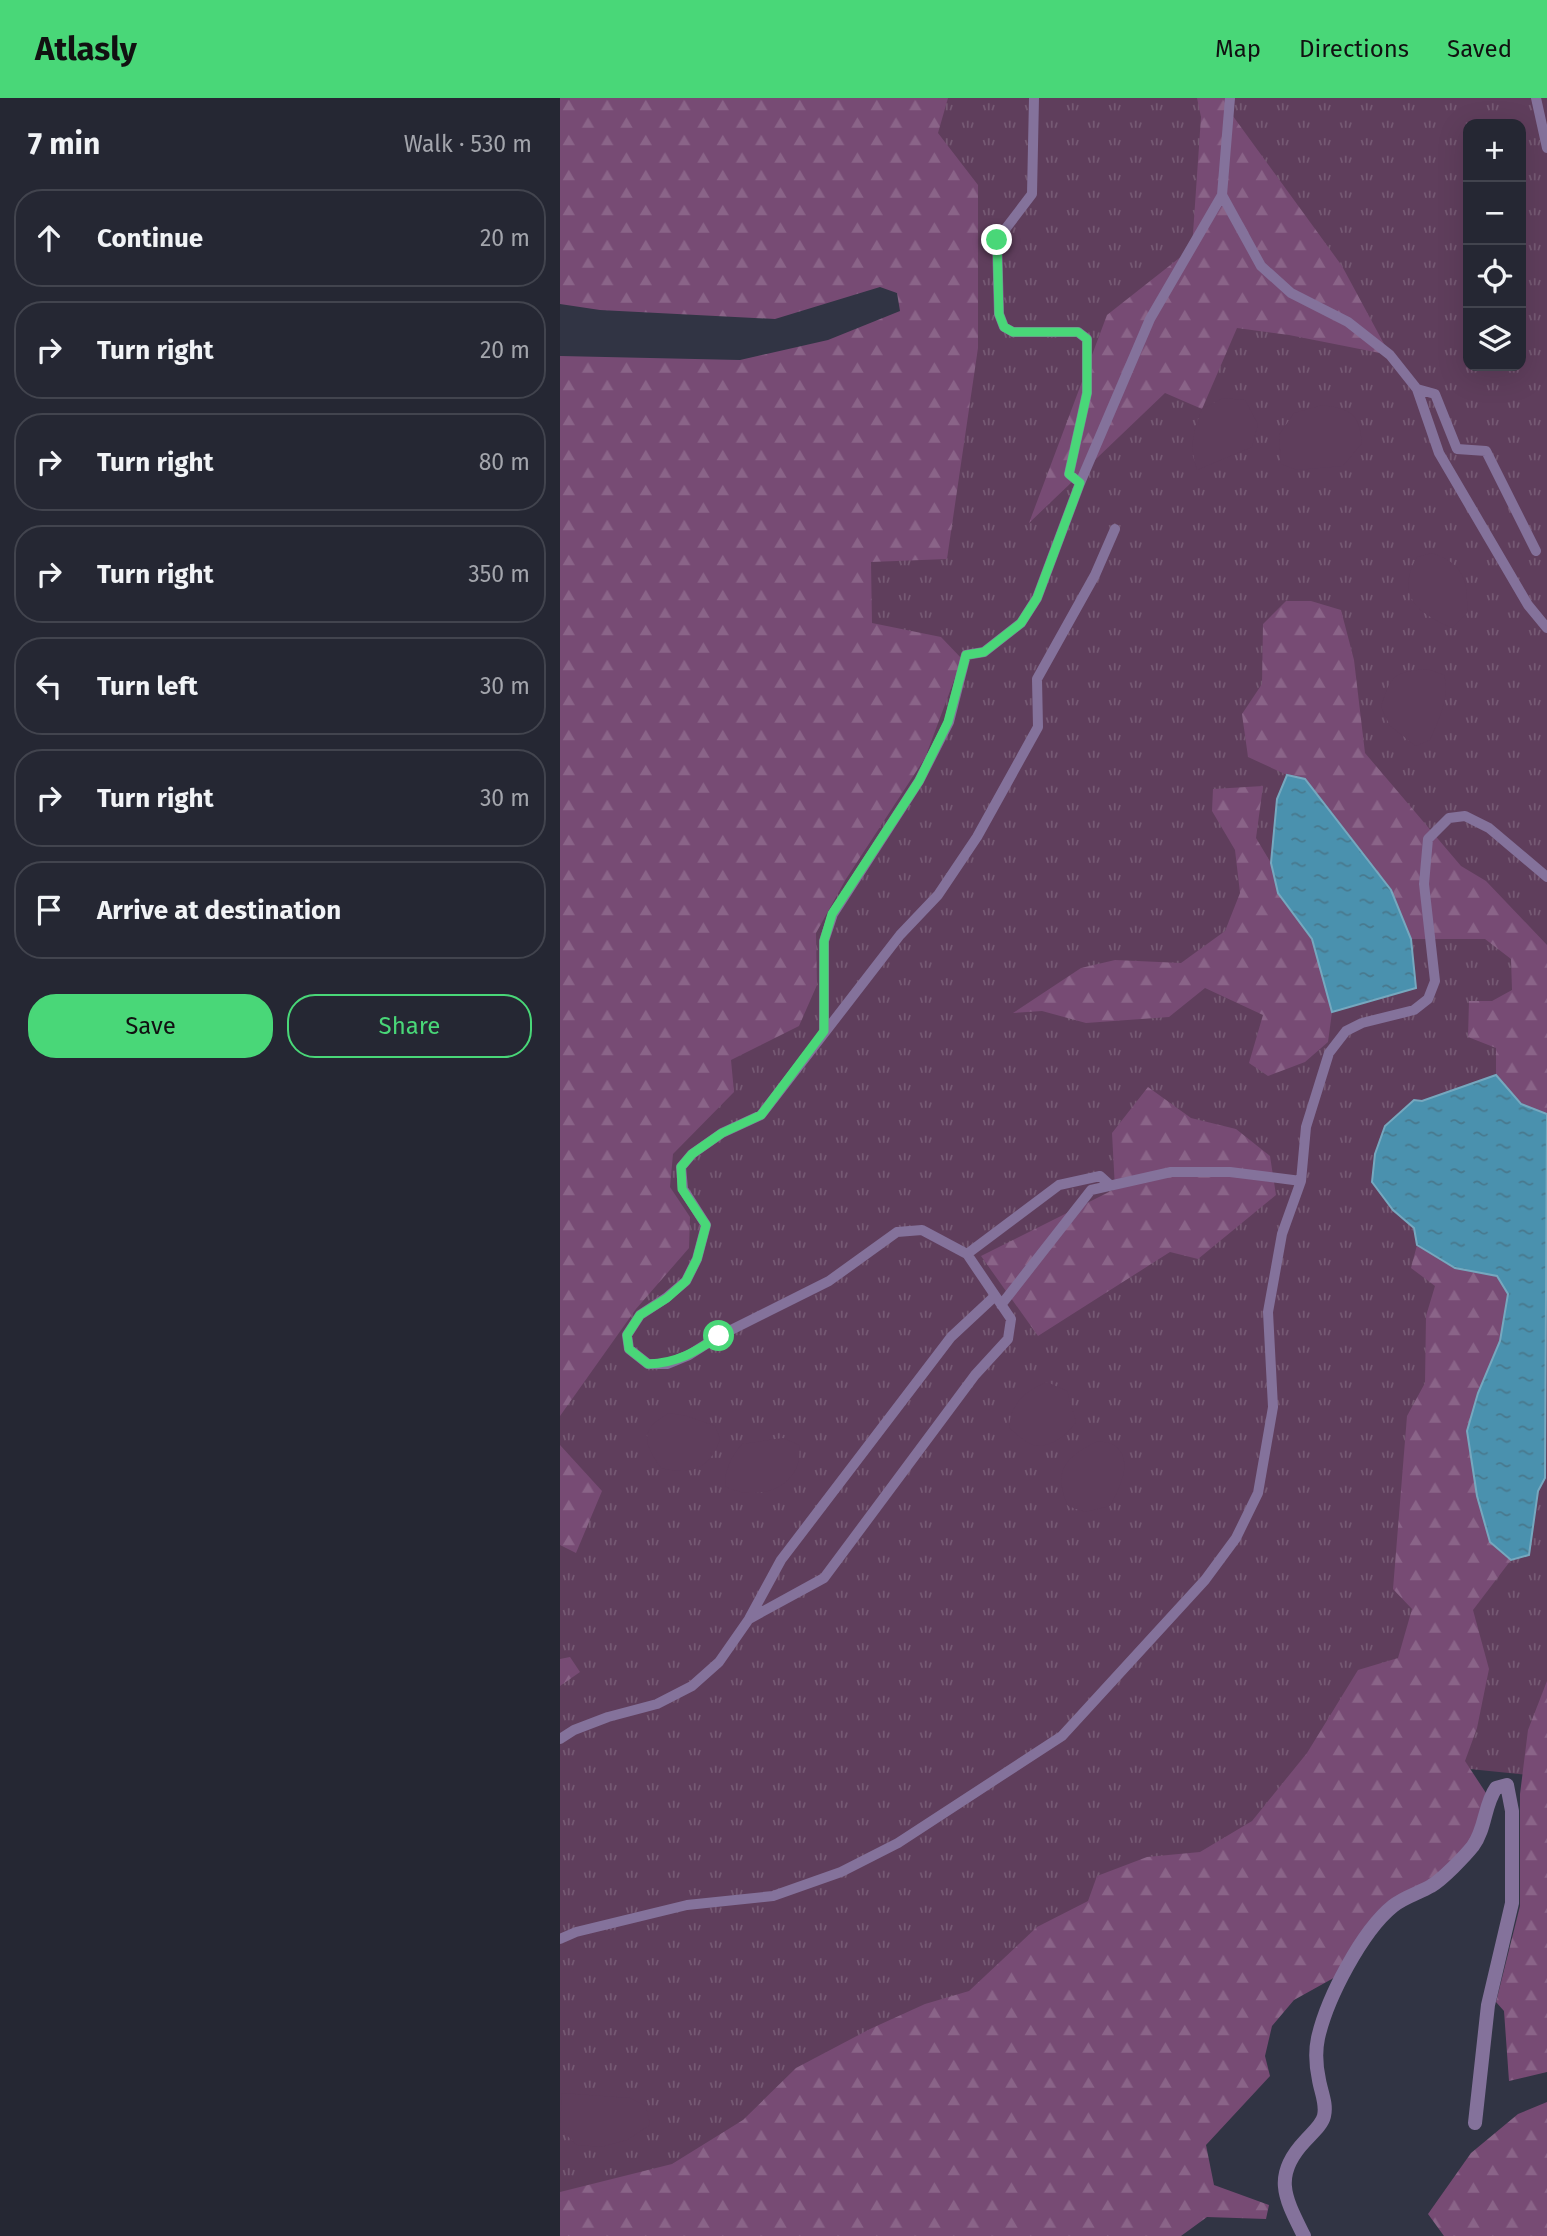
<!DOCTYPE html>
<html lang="en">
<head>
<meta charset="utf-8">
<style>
	body { margin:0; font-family:"Fira Sans",sans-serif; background:#31333f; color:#f1f3f6 }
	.controls { position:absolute; right:21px; top:21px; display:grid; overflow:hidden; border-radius:14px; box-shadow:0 7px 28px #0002 }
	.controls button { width:63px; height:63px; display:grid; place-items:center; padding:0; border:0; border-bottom:2px solid #42444e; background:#252733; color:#f1f3f6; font:35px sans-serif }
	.stop { position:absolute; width:21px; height:21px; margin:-16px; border:5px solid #49d778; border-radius:50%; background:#fff }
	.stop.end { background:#49d778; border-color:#fff; box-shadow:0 2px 7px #0008 }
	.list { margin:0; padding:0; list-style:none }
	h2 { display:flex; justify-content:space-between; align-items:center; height:91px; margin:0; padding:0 28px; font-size:30px }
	h2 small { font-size:23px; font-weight:400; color:#a3a5ac }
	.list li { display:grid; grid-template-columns:46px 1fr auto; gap:21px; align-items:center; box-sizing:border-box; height:98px; margin:0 14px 14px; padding:0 14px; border:2px solid #42444e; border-radius:28px }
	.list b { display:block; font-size:26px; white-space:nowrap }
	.list em { font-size:23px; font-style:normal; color:#a3a5ac }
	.actions { display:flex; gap:14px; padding:21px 28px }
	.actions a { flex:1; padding:16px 0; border:2px solid #49d778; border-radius:28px; text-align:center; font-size:24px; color:#49d778 }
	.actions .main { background:#49d778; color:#111 }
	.icon { flex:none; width:38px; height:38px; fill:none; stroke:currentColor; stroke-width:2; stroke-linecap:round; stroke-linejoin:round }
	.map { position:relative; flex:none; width:987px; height:2138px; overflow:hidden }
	header { display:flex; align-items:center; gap:42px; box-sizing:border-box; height:98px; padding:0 35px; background:#49d778; color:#111 }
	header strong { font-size:33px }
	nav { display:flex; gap:38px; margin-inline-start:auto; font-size:24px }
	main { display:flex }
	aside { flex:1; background:#252733 }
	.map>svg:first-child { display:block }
	.grass { fill:url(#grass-tufts); fill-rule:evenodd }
	.forest { fill:url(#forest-firs) }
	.pitch { fill:#5f3e5c }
	.water { fill:url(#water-ripples); stroke:#76a8bf; stroke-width:2 }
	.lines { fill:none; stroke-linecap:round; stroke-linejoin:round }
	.lane { stroke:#84729b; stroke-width:10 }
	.street { stroke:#84729b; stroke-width:14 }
	.route { stroke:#49d778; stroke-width:9 }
</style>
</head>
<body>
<header>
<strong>Atlasly</strong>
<nav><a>Map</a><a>Directions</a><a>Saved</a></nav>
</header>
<main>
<aside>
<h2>7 min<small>Walk · 530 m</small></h2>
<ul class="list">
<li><svg class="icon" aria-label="ahead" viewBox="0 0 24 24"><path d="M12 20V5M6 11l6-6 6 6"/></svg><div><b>Continue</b></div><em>20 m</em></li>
<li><svg class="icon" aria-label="right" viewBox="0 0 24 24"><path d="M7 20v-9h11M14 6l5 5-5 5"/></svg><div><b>Turn right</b></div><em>20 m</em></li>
<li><svg class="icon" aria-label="right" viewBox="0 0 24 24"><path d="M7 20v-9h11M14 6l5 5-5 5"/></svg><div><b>Turn right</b></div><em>80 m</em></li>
<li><svg class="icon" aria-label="right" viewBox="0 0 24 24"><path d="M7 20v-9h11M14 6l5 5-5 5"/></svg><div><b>Turn right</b></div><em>350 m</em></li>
<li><svg class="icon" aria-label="left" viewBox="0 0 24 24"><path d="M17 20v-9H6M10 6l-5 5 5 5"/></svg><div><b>Turn left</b></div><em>30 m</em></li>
<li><svg class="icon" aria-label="right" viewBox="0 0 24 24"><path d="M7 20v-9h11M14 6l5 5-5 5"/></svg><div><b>Turn right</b></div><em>30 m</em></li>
<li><svg class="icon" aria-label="arrive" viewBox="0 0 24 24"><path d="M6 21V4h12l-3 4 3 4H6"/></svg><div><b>Arrive at destination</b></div></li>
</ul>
<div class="actions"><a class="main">Save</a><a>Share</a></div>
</aside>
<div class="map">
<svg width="987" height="2138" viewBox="0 0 987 2138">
	<defs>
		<pattern id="grass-tufts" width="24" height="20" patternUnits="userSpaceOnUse" patternTransform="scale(1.75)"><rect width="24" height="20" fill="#5f3e5c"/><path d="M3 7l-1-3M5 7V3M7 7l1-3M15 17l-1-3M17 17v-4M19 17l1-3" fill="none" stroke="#755973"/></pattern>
		<pattern id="forest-firs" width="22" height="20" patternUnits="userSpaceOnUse" patternTransform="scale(1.75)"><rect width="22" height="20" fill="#774b74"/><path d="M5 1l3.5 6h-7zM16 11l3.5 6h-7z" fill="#8a6488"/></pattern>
		<pattern id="water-ripples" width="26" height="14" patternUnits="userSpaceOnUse" patternTransform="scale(1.75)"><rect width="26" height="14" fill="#4a91ae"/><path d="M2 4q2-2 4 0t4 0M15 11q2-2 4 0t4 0" fill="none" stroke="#48798e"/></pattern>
	</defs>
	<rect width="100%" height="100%" fill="#313444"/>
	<path class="grass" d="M330,0H987V1817L979,1678L792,1659L113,2099L0,2122V1206L383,235ZM908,26H961V268H908Z"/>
	<path class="forest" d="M0,0H388L378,35L418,87V250L387,461L311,464L312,525L381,539L402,561L365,660L286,781L256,835L257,887L239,928L171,962L174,994L113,1056L110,1089L130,1119L129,1150L76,1211L0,1318V258L180,262L268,242L340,213L337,195L320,189L215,221L40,212L0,206Z
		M637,0H669L670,14L782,168L830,257L729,237L677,230L642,311L605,295L469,425L547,217L632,150L641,19Z
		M726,503H751L781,512L794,562L805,655L901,768L926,783L987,847V1016L961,1006L936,977V950L908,939L909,903H932L952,892L951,861L925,841H851L831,792L745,681L727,677L688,659L682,616L702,586L703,526Z
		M703,688L696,740L711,765L718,795L752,841L772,914L768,944L745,964L708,978L689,965L703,917L645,890L609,919L526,925L482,913L453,915L521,870L555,862L621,865L665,833L680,795L675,752L652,713L653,691Z
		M588,989L631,1020L676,1031L710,1058L716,1097L638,1161L610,1154L478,1238L421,1158L555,1091L552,1035Z
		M857,1147L895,1170L937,1178L948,1196L940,1243L918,1295L907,1333L917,1398L930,1444L951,1462L913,1512L929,1571L917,1630L905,1663L926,1695L913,1745L872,1786L833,1806L779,1877L734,1902L712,1928L705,1958L710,1978L646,2047L654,2087L709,2107L706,2121L647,2119L621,2138H0V2094L112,2066L183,2022L236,1970L310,1931L365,1906L409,1893L477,1829L528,1803L537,1778L587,1759L640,1754L692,1723L747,1655L798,1572L838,1560L852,1511L833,1491L847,1318L865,1285L866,1218L875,1188L851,1170Z
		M0,1347L42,1393L16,1455L0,1447Z
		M10,1559L20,1574L0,1588V1561Z
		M987,1583V1974L949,1983L944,1913L936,1904L960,1808V1696L968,1632Z
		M987,2004V2138H884L868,2116L911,2055L958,2016Z"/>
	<path class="pitch" d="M663,300L685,302L698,326L692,349L637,372C629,347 633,335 642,311Z
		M763,307C792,312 799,315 802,345L783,368L737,372L721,366L719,337L734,315Z
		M872,455C905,466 908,484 907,515L892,530C858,515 835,498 857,459Z
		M867,571L884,577C891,598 878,623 870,642L856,648L830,628L821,609C831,577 833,574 867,571Z
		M487,1284L507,1293L516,1324C507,1337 490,1351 473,1347C465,1344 456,1335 449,1330C450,1306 465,1293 487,1284Z
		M109,1315L127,1318L155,1328L160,1341C150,1371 131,1378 101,1370C83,1344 79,1332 109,1315Z
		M223,1340L239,1347C245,1389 197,1406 165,1388C165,1371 171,1359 182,1346Z
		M538,1343C542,1344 550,1344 554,1347C575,1362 559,1391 550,1408L525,1414L508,1408C492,1372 506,1359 538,1343Z
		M2,1995L70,2000L86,2008L90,2027L67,2042L41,2049L17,2047L0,2031Z"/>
	<path class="water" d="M727,677L745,681L831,792L851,841L856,890L772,914L752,841L718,795L711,765L717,701Z
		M936,977L961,1006L987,1016L985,1380L978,1393L969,1457L951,1462L930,1444L917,1398L907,1333L918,1295L940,1243L948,1196L937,1178L895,1170L857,1147L854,1130L833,1112L812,1084L815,1056L825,1028L854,1002L862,1003Z"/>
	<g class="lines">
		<path class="lane" d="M474,0L472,96L437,142L439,216L444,229L453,234H518L527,241V295L509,376L520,385
			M670,0L662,97L701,168L731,195L788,224L830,257L857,291L879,355L968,507L987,530
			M976,0L987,50
			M857,291L875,296L897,351L926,353L976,453
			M264,933V843L273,816L359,683L389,624L406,557L424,554L461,525L477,500L520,385L590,221L662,97
			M407,1156L499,1087L540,1078L550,1087
			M441,1207L531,1092L611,1074H670L741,1083
			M189,1521L264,1480L415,1277L448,1241L451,1221L407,1156L362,1132L337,1134L269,1183L159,1238L129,1257L107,1266H88L69,1251L67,1237L80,1217L106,1200L126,1183L137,1161L146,1127L123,1091L121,1069L132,1056L162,1035L201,1017L340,837L378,797L417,739L478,629L477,581L535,477L555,431
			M0,1641L14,1632L48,1619L97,1606L132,1588L159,1564L189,1521L221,1462L391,1239L435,1198
			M0,1841L16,1834L127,1807L213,1798L281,1774L338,1745L502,1638L645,1482L676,1440L698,1395L713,1309L708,1214L722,1136L741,1083L746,1029L769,955L786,933L802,925L854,912L868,901L875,883L864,786L868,741L889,720L905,718L929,730L987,779"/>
		<path class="street" d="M744,2138C725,2100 712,2078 745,2043C751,2036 762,2027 764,2018C767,2006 761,1994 759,1982C756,1968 755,1954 758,1940C767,1900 802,1833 833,1808C844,1799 859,1795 871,1788C882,1782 905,1758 913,1748C926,1730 924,1707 936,1690L947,1687L952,1713V1805L928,1907L915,2025"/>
	</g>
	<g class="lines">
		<path class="route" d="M159,1238C135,1254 118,1265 88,1266L69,1251L67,1237L80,1217L107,1200L126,1183L137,1161L146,1127L122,1091L121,1069L132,1056L162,1035L201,1017L264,933V843L272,816L359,683L388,624L406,557L424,554L461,525L477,500L520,385L509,376L527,295V241L518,234H453L444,229L439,216L437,142"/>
	</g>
</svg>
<div class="controls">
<button>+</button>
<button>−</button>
<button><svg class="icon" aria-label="locate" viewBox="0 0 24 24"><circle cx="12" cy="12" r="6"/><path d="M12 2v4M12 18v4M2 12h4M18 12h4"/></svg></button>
<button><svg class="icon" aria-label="layers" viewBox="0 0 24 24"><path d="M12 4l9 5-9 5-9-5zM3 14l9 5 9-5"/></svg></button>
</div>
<div class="stop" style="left:159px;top:1238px"></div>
<div class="stop end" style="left:437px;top:142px"></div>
</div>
</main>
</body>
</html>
